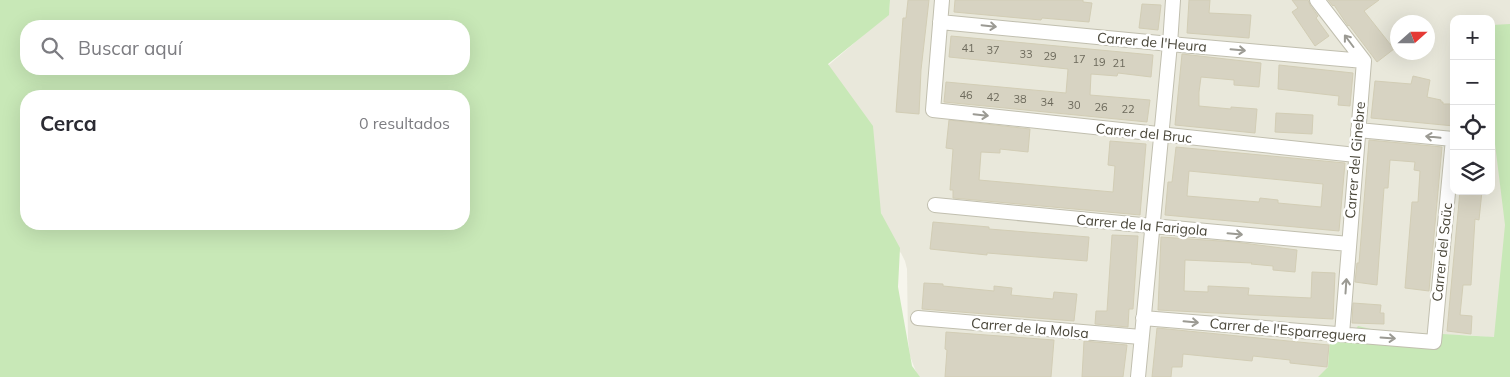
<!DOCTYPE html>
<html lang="es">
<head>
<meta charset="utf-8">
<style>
	body { margin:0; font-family:Mulish,sans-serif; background:#f7f7f7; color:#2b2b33 }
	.controls { position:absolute; right:15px; top:15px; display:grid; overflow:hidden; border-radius:10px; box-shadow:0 5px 20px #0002 }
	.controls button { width:45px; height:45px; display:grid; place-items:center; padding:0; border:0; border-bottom:1px solid #e1e1e2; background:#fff; color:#2b2b33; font:25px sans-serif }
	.compass { position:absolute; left:1390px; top:15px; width:45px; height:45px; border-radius:50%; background:#fff; box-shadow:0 5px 20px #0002; rotate:69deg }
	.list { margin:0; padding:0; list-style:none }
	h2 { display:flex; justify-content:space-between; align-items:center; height:65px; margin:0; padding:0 20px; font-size:21px }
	h2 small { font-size:16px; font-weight:400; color:#7c7c81 }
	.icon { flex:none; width:28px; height:28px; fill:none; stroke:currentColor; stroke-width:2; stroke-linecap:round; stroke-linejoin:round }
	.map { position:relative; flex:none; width:1510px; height:377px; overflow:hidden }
	.search { position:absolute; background:#fff; box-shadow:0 5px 20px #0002; left:20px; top:20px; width:450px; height:55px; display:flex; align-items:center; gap:12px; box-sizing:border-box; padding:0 18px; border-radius:20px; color:#7c7c81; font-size:19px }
	.panel { position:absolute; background:#fff; box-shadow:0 5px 20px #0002; left:20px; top:90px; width:450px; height:140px; border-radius:20px }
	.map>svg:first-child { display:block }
	.residential { fill:#e9e8db; fill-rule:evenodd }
	.green { fill:#c8e8b7; fill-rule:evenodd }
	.building { fill:#d7d3c2; stroke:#d2cdb5; fill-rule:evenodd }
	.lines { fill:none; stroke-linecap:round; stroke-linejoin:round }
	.street-casing { stroke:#c1bfaf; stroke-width:16 }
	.street { stroke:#fff; stroke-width:14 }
	.oneway { stroke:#9b9a93 }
	.labels { text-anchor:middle; stroke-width:5; stroke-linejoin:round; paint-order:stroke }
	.number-label { font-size:11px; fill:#6d6a5c }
	.street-label { font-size:14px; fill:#4a473a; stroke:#fff }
</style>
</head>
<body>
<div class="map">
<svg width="1510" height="377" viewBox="0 0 1510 377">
	<rect width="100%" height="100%" fill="#f6f5ec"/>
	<path class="residential" d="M890,0H1510V86L1503,149L1510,339L1466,335L1400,336L1320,377H918L910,356L908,339L907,269L905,261L901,253L892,244L879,207L816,76L889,13ZM1454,19H1491V191H1454ZM1398,22H1428V52H1398Z"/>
	<path class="green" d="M0,0H890L889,15L828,64L873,126L881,213L900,248L898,287L912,366L920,377H0ZM464,26V69H26V26ZM26,96H464V224H26Z
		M1510,24V377H1318L1328,367L1330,340L1346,342L1358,326L1400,336L1442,334L1494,337L1505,225L1494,136L1491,131V27L1492,25Z"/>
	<path class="building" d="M908,0H929L921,70L919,114L896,112L903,18H906Z
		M955,0H1083V2L1092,3L1089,22L1042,18L1041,20L954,12Z
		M1189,0H1210L1209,13L1251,15L1249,38L1187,33Z
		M1292,0H1308L1310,5L1318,16L1316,18L1329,36L1315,46L1292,12L1298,8Z
		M1328,0H1379L1364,11L1394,49L1377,62L1349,25L1348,26L1334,5L1333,6Z
		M1142,4L1161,5L1158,30L1139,28Z
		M951,36L1153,55L1151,77L1118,73L1117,76L1091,74L1090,95L1150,100L1147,122L944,102L946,82L1066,93L1068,69L949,57Z
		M1182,54L1261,63L1259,87L1234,85V80L1201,77L1199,92V106L1231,109V107L1257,109L1255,133L1175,125Z
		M1279,65L1353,73L1350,106L1338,105L1339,96L1278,89Z
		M1413,76L1430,80L1427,97L1441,100V102H1443V104H1454V126L1371,118L1375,81L1411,84Z
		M1276,113L1313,115L1312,134L1275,132Z
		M949,120L1030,129L1028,152L1000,149V153L981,152L979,180L1113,192L1115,166L1108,165L1110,141L1146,144L1140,215L953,198V190H950L953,149L946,148Z
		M1369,140L1442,147L1429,291L1405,288L1412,202H1418L1420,171L1414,170L1415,162L1390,160L1388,188H1384L1377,285L1355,282L1357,263H1359Z
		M1176,147L1345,163L1339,231L1165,215L1168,182H1172ZM1189,171L1323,184L1321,207L1278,203V200L1260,198L1259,202L1187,196Z
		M1460,191H1482L1479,220L1475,219L1471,285H1463L1460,315L1472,316L1471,334L1447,331Z
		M933,222L989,227V229L1089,237L1087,261L987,253V255L930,249Z
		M1112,235L1138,236L1133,309H1129L1128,327L1095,324L1096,311H1107Z
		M1161,237L1235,242L1297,250L1295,272L1273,270V266L1251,264L1252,263L1185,260L1184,291L1208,292V286L1249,288L1248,295L1311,298L1312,272L1335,273L1333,319L1158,310Z
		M924,283L943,284V286L994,291V286L1012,288L1011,295L1053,299L1054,292L1077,294L1074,321L922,309Z
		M1353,303L1381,305L1380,313H1384V324L1352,323Z
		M1157,328L1329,345L1327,367L1290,363V360L1253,356L1252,361L1183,354L1182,367H1172L1171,377H1152Z
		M946,332L1054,340L1051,377H945L947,350L945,349Z
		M1084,341L1127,345L1123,377H1082Z"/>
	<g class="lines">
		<g class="street-casing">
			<path id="street" d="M942,0L933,110L1356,155
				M1317,0L1364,61L1342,334
				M940,22L1170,44L1364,61
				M935,205L1152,226L1349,244
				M918,318L1141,337
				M1143,318L1434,342L1453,139L1358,130
				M1138,377L1170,44L1173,0"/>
		</g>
		<use href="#street" class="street"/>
	</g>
	<defs><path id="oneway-shaft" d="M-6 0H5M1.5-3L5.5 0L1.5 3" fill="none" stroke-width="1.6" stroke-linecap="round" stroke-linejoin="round" transform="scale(1.25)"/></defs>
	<g class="oneway">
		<use href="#oneway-shaft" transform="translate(989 26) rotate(6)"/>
		<use href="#oneway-shaft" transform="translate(1349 41) rotate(-127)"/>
		<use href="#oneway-shaft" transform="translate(1238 50) rotate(5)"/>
		<use href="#oneway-shaft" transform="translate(981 115) rotate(6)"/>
		<use href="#oneway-shaft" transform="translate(1433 137) rotate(-174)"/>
		<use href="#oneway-shaft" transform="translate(1235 234) rotate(5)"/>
		<use href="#oneway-shaft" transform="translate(1346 286) rotate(-86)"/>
		<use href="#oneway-shaft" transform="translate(1191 322) rotate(5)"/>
		<use href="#oneway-shaft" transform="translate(1388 338) rotate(4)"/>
	</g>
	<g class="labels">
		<g class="number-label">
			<text x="968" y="52">41</text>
			<text x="993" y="54">37</text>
			<text x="1026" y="58">33</text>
			<text x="1050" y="60">29</text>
			<text x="1079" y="63">17</text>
			<text x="1099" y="66">19</text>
			<text x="1119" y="67">21</text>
			<text x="966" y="99">46</text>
			<text x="993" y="101">42</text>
			<text x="1020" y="103">38</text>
			<text x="1047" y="106">34</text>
			<text x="1074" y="109">30</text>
			<text x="1101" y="111">26</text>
			<text x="1128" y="113">22</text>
		</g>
		<g class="street-label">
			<text transform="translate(1152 42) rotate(5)" y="5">Carrer de l'Heura</text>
			<text transform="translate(1144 133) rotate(6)" y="5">Carrer del Bruc</text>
			<text transform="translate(1355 160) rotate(-85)" y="5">Carrer del Ginebre</text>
			<text transform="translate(1142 225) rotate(5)" y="5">Carrer de la Farigola</text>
			<text transform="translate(1442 252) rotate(-84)" y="5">Carrer del Saüc</text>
			<text transform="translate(1030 328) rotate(5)" y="5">Carrer de la Molsa</text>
			<text transform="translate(1288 330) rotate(5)" y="5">Carrer de l'Esparreguera</text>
		</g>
	</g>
</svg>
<div class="controls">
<button>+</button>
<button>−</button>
<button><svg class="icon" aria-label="locate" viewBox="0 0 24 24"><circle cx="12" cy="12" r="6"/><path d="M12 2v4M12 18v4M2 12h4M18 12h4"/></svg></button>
<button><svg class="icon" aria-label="layers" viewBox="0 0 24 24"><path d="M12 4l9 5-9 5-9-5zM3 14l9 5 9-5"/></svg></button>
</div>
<svg class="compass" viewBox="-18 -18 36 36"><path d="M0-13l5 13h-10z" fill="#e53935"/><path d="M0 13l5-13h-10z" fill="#7c7c81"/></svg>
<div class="search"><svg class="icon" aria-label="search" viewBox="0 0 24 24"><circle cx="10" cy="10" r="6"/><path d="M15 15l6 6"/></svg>Buscar aquí</div>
<section class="panel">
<h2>Cerca<small>0 resultados</small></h2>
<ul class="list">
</ul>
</section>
</div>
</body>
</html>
